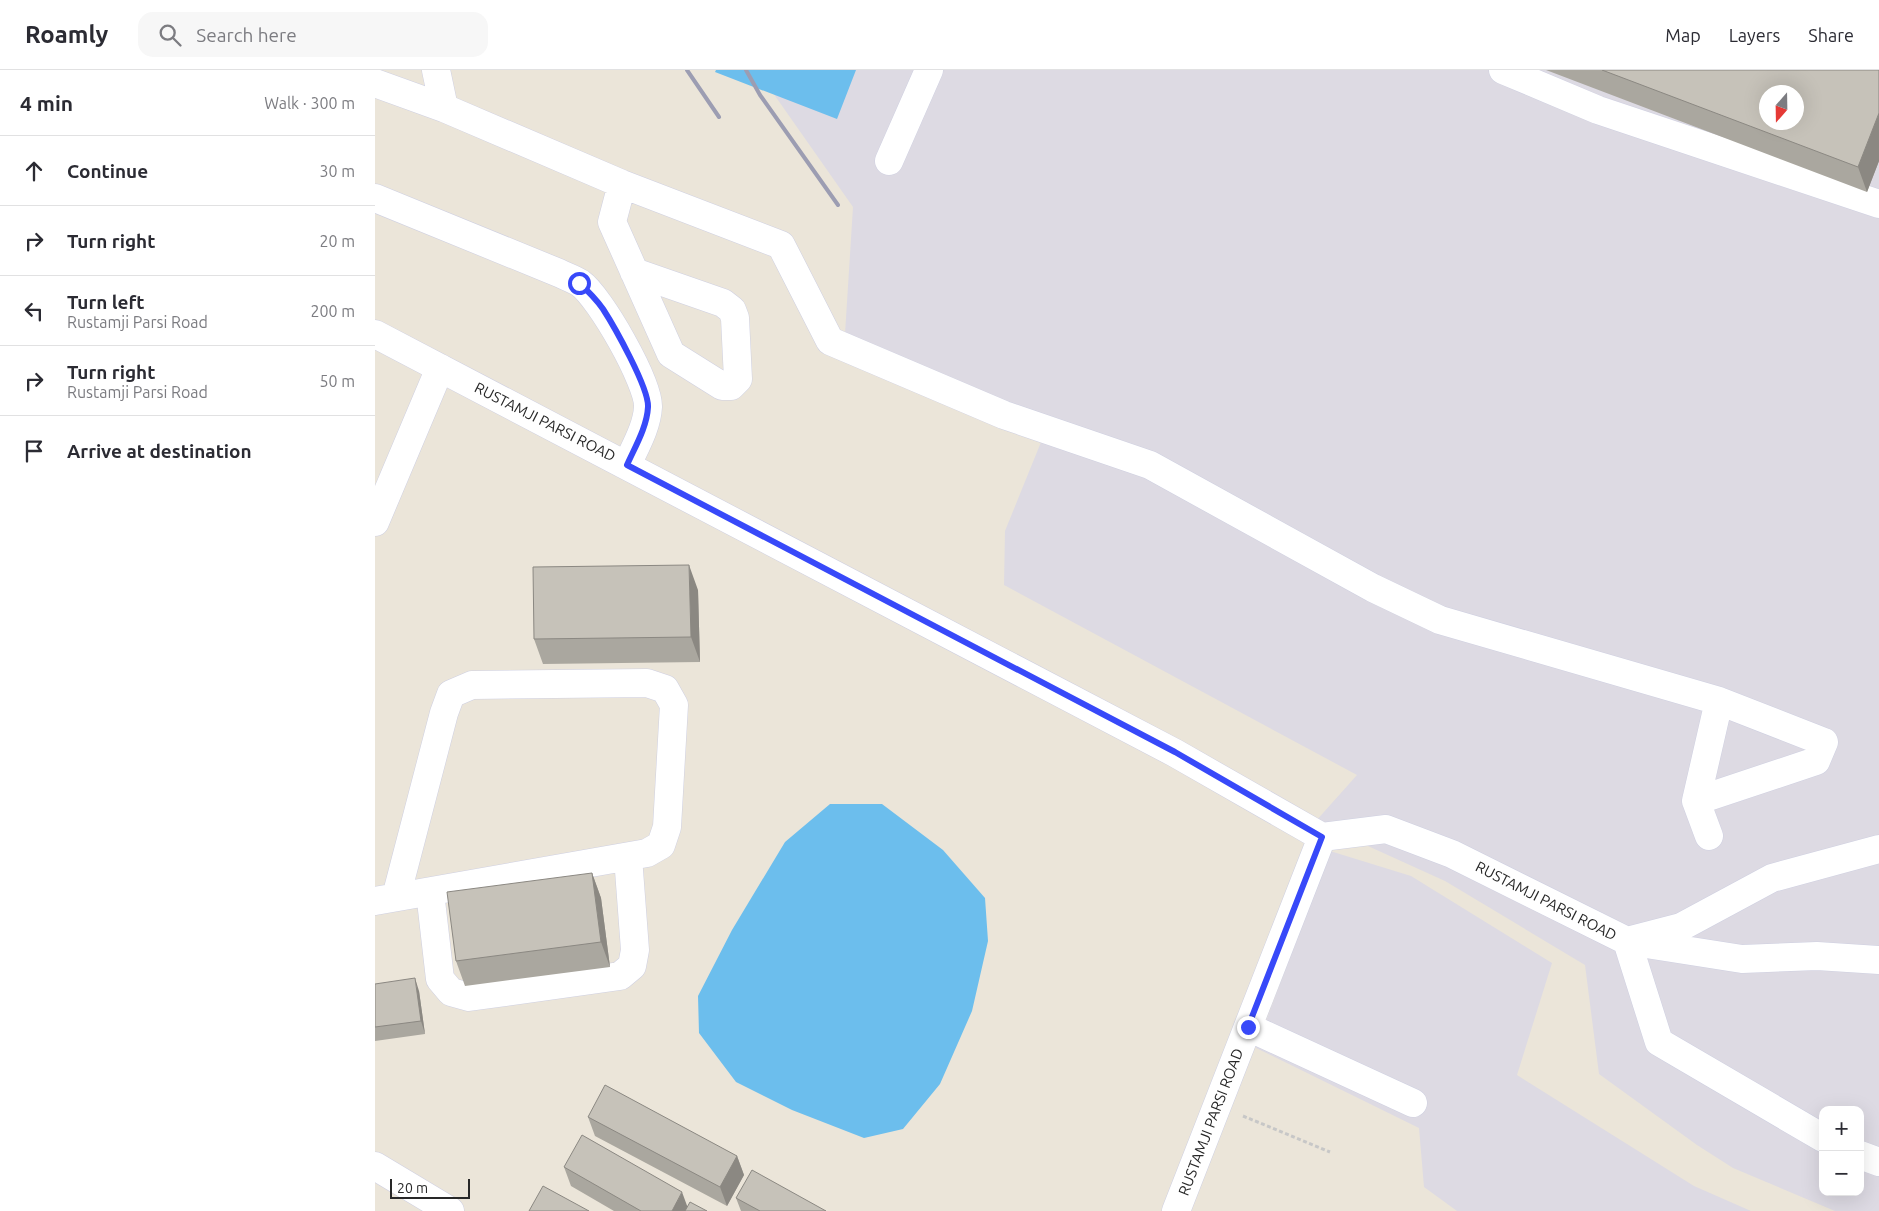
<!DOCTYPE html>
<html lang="en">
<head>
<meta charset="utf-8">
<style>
	body { margin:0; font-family:Ubuntu,sans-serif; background:#f7f7f7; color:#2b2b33 }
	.controls { position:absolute; right:15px; bottom:15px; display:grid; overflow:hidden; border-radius:10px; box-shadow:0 5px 20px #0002 }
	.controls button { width:45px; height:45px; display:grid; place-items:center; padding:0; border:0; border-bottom:1px solid #e1e1e2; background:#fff; color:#2b2b33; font:25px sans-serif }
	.compass { position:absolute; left:1384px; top:15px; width:45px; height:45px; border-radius:50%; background:#fff; box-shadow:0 5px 20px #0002; rotate:200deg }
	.scale { position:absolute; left:15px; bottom:12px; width:80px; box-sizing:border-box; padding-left:5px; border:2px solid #282828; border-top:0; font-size:14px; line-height:18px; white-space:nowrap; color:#282828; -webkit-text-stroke:4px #fff; paint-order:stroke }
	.stop { position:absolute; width:15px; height:15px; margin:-11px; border:4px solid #3849f9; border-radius:50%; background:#fff }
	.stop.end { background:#3849f9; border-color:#fff; box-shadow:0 1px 5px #0008 }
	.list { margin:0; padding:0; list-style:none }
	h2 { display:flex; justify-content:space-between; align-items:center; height:65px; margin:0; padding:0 20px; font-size:21px }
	h2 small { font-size:16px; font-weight:400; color:#7c7c81 }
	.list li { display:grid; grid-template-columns:32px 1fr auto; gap:15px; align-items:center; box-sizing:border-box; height:70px; padding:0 20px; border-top:1px solid #e1e1e2 }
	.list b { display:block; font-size:19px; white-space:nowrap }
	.list p { margin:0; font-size:16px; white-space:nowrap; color:#7c7c81 }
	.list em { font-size:16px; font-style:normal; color:#7c7c81 }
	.icon { flex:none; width:28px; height:28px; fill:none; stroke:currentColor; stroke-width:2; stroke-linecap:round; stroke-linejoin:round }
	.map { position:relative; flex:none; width:1504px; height:1141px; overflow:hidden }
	header { display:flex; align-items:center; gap:30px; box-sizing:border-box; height:70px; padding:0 25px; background:#fff; border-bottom:1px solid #e1e1e2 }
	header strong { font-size:24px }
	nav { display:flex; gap:28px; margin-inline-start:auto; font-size:18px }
	.search { width:350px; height:45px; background:#f7f7f7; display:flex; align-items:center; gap:12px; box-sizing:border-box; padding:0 18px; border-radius:15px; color:#7c7c81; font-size:19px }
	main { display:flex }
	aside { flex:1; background:#fff }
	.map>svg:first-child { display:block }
	.industrial { fill:#dddae3; fill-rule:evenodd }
	.water { fill:#6cbeed }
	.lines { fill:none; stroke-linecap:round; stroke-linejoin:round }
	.minor-casing { stroke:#cfd0e1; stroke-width:29 }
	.path { stroke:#c7c7c7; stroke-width:3; stroke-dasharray:4 2.5; stroke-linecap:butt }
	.minor { stroke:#fff; stroke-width:28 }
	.rail { stroke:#9c9db2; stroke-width:4 }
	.wall { fill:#aaa79f }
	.shaded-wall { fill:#8b8882 }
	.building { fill:#c6c2b9; stroke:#8b8882; fill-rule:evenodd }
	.route { stroke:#3849f9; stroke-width:6 }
	.labels { text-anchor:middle; stroke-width:4; stroke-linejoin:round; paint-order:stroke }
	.street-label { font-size:15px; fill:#282828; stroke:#fff }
</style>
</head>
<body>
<header>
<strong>Roamly</strong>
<div class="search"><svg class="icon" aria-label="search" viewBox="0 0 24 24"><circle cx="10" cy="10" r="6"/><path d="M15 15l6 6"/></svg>Search here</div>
<nav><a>Map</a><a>Layers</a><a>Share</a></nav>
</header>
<main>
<aside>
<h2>4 min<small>Walk · 300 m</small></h2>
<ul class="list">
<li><svg class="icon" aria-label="ahead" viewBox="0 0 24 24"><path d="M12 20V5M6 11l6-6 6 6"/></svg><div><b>Continue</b></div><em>30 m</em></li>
<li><svg class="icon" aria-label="right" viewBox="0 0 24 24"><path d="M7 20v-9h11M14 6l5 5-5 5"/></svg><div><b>Turn right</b></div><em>20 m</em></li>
<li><svg class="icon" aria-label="left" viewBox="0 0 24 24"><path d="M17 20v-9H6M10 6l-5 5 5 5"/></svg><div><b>Turn left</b><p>Rustamji Parsi Road</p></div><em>200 m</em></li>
<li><svg class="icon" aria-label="right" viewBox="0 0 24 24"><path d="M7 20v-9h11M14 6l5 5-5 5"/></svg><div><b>Turn right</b><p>Rustamji Parsi Road</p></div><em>50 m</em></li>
<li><svg class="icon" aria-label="arrive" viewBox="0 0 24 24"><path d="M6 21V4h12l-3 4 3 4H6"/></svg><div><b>Arrive at destination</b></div></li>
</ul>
</aside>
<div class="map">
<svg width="1504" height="1141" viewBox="0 0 1504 1141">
	<rect width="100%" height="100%" fill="#ebe5d9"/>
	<path class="industrial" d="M382,0H1504V1141H1460L1358,1098L1322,1075L1224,1004L1210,895L1070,811L940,752L982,705L629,515L630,461L675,350L470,264L478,137ZM1392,22H1422V52H1392ZM1448,1040H1485V1122H1448Z
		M955,781L1036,806L1177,893L1142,1005L1319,1116L1376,1141H1082L1049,1117L1044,1058L881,978Z"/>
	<path class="water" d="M341,0H481L462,49L340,2Z
		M455,734H507L568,780L610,828L613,871L597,941L565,1014L528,1059L489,1068L417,1040L361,1012L324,963L323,926L357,860L410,772Z"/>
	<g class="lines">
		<g class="minor-casing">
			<path id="minor" d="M61,0L69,38
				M1128,0L1223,40L1504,134
				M0,13L69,38L247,114L406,175L455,271L629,345L775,395L998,518L1065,550L1344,631L1321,731
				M514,91L554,0
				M247,114L237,152L296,284L347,316H356L363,309L360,248L357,240L348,233L259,202
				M0,128L184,203C190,206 199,209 205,213C225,227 274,313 273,337C272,357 260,377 252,395
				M0,264L800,683L947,767L801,1141
				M0,452L65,298
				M1334,766L1321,731L1441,691L1449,672L1344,631
				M947,767L1011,759L1077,784L1252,871L1306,857L1397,808L1504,779
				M55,822L65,909L76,922L94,927L245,906L257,896L260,880L253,787
				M0,831L272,783L286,775L292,757L299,635L290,619L272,613L97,615L76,624L69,643L21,827
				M873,957L1038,1033
				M1448,1068L1284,972L1252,871L1367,889L1442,886L1504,890
				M1485,1085L1504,1092
				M0,1096L75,1141"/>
		</g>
		<path class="path" d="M868,1046L955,1082"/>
		<use href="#minor" class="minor"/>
		<path class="rail" d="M312,0L344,47
			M371,0L385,25L463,135"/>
	</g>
	<path class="wall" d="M1171,0H1504V91L1492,122Z
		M323,520L325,592L168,594L159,569Z
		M217,803L226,828L235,897L90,916L81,891Z
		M0,914L44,921L50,964L0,971Z
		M213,1047L362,1086L369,1105L352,1136L220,1066Z
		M189,1097L312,1136L332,1141H239L196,1116Z
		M361,1128L451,1141H366Z"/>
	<path class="shaded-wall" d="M1504,43V91L1492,122L1483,97Z
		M314,495L323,520L325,592L316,567Z
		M217,803L226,828L235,897L226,872Z
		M40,908L44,921L50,964L46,951Z
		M362,1086L369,1105L352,1136L345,1117Z
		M307,1122L314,1141H297Z"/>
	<path class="building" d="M1227,0H1504V43L1483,97ZM1392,22H1422V52H1392Z
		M314,495L316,567L159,569L158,497Z
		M217,803L226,872L81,891L72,822Z
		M40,908L46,951L0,957V914Z
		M230,1015L362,1086L345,1117L213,1047Z
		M207,1065L307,1122L297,1141H266L189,1097Z
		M377,1100L451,1141H385L361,1128Z
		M168,1116L214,1141H154Z
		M315,1132L332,1141H310Z"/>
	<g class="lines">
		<path class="route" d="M204,213C213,221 221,229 228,239C239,256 274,318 273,337C272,357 260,377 252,395L800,682L947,767L873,957"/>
	</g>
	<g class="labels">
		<g class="street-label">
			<text transform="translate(170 352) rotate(27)" y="5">RUSTAMJI PARSI ROAD</text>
			<text transform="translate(1171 831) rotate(27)" y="5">RUSTAMJI PARSI ROAD</text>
			<text transform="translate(836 1052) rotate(-69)" y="5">RUSTAMJI PARSI ROAD</text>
		</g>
	</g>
</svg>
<div class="controls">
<button>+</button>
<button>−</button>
</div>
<svg class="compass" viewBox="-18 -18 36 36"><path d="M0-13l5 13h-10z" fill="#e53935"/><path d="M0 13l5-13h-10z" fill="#7c7c81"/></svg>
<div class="scale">20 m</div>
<div class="stop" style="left:204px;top:213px"></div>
<div class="stop end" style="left:873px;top:957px"></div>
</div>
</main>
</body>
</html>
